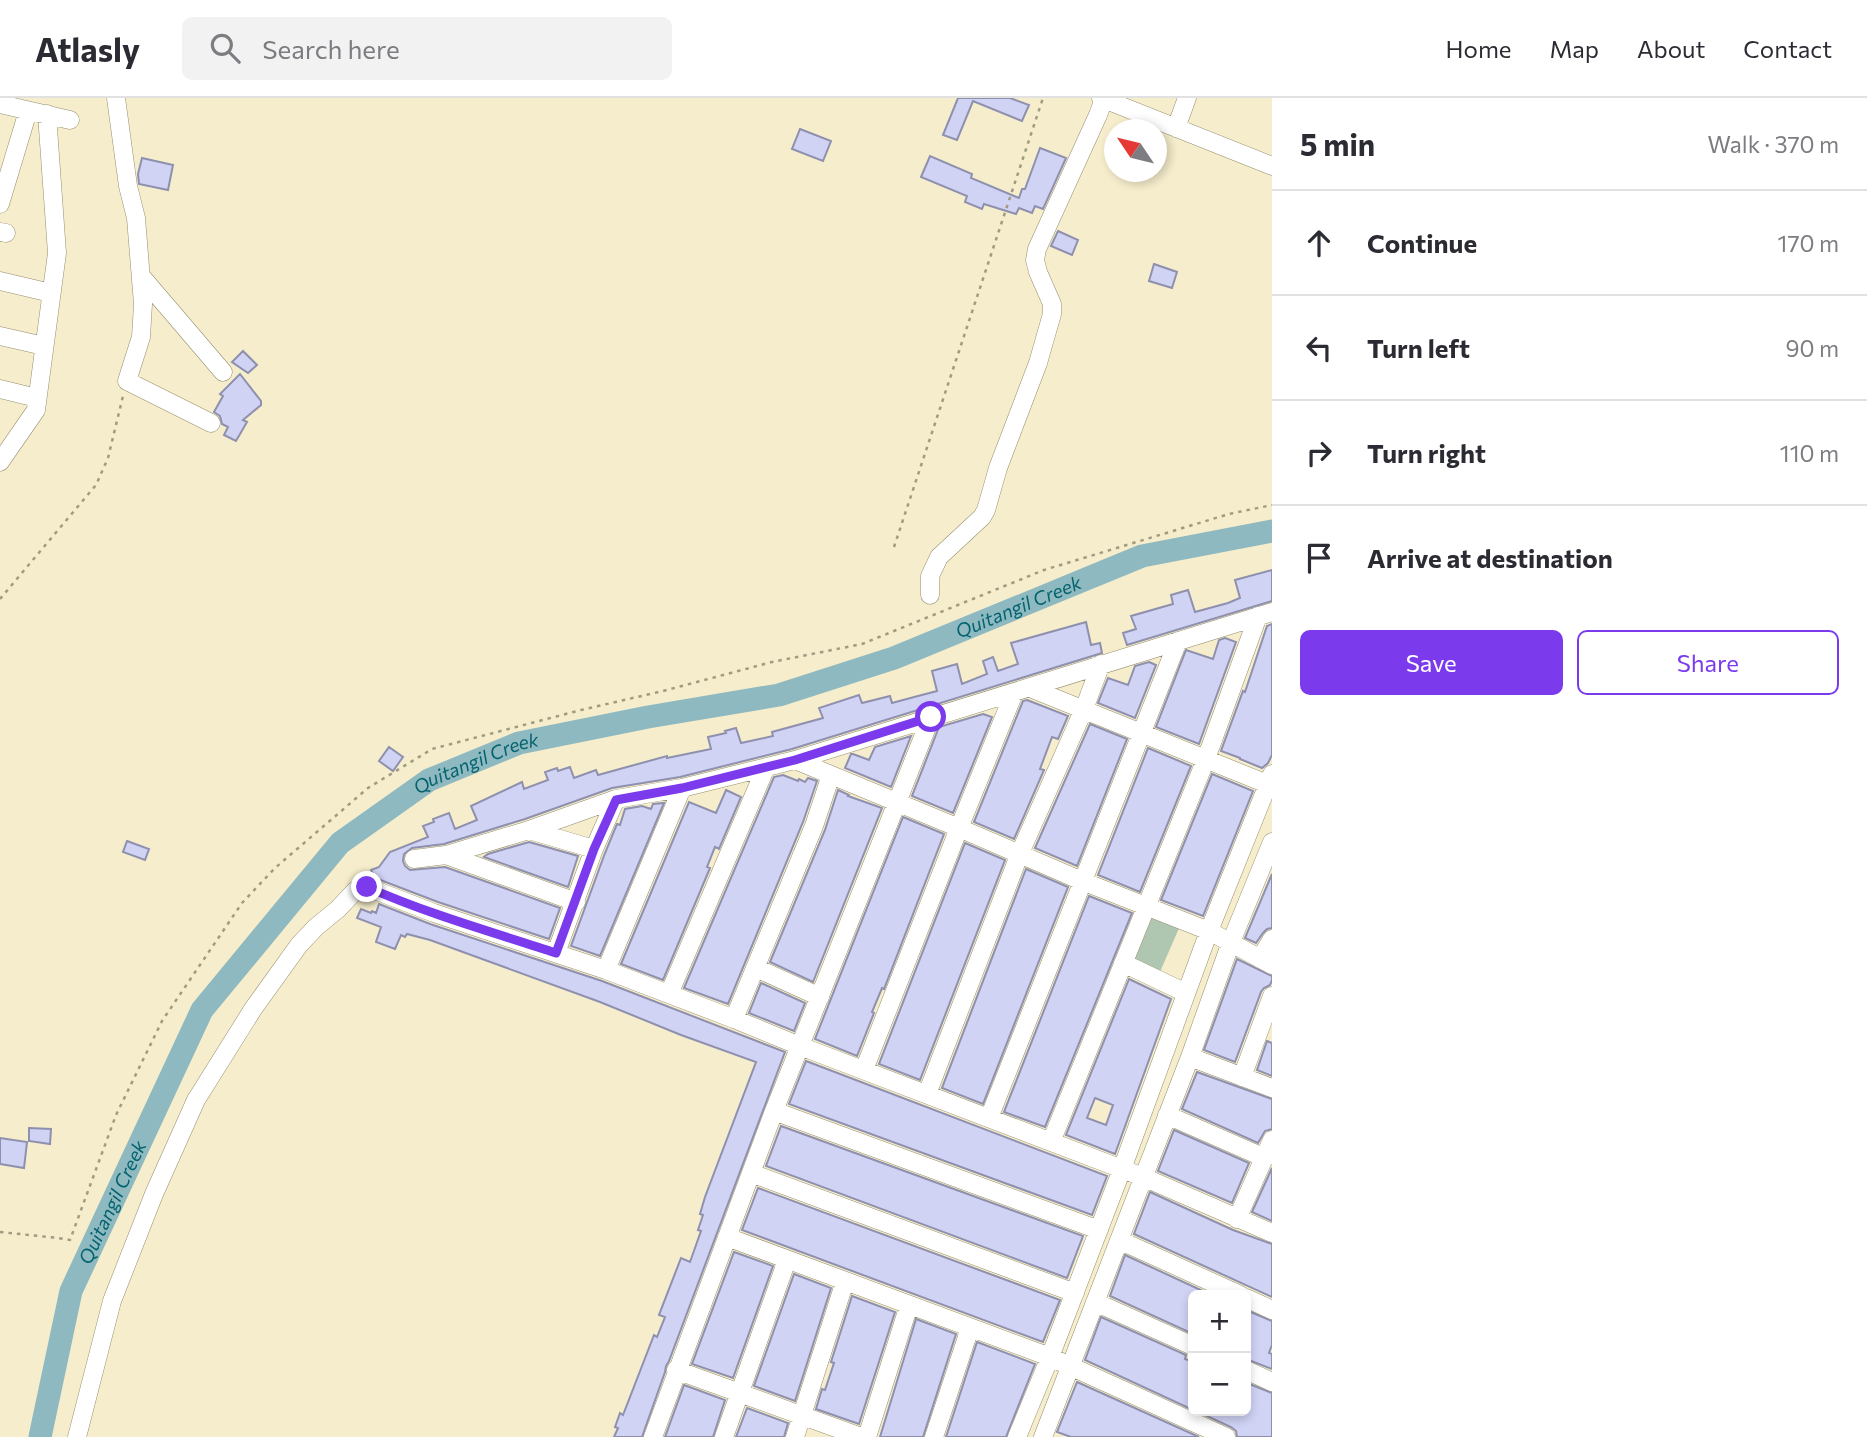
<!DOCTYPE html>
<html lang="en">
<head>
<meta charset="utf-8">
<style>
	body { margin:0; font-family:Commissioner,sans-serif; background:#f2f2f3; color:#2b2b33 }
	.controls { position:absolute; right:21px; bottom:21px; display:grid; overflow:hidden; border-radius:10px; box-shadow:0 4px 10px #0003 }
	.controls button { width:63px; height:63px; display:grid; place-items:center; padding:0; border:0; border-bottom:2px solid #e1e1e2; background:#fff; color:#2b2b33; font:35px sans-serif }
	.compass { position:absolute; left:1104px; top:21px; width:63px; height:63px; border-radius:50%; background:#fff; box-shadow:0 4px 10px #0003; rotate:305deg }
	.stop { position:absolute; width:21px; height:21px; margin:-16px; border:5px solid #7c3aed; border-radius:50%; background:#fff }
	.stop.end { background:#7c3aed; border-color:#fff; box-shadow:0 2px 7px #0008 }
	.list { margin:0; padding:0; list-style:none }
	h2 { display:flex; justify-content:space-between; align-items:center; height:91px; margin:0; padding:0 28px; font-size:30px }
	h2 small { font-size:23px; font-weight:400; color:#7c7c81 }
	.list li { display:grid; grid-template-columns:46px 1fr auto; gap:21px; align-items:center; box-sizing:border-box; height:105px; padding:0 28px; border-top:2px solid #e1e1e2 }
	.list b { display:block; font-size:26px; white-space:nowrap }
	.list em { font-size:23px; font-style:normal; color:#7c7c81 }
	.actions { display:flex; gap:14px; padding:21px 28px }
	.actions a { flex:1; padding:16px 0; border:2px solid #7c3aed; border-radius:10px; text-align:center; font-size:24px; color:#7c3aed }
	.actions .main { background:#7c3aed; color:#fff }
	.icon { flex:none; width:38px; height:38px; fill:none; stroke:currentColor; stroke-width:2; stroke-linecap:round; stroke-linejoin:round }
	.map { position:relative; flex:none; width:1272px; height:1339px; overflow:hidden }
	header { display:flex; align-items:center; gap:42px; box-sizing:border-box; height:98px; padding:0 35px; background:#fff; border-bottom:2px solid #e1e1e2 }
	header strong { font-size:33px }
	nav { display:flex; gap:38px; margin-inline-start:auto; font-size:24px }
	.search { width:490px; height:63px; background:#f2f2f3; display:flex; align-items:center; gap:18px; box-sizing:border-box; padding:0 24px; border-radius:10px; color:#7c7c81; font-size:26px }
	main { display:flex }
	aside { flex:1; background:#fff }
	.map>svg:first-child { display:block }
	.green { fill:#afc7b0 }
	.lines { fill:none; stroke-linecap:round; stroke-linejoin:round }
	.river { stroke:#8eb9c0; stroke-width:23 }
	.building { fill:#d1d3f5; stroke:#8e90ae; stroke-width:2; fill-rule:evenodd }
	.minor-casing { stroke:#958e6f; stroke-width:19 }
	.path { stroke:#a19b82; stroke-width:2.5; stroke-dasharray:3.5 5; stroke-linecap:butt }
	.minor { stroke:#fff; stroke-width:18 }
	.route { stroke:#7c3aed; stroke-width:9 }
	.labels { text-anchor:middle; stroke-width:5; stroke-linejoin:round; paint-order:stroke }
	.water-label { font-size:19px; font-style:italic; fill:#04636e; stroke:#fdfaed }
</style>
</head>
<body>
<header>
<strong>Atlasly</strong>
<div class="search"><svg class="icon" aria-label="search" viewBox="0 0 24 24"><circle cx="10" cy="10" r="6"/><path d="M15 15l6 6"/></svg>Search here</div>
<nav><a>Home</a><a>Map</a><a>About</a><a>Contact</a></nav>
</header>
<main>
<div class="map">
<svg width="1272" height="1339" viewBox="0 0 1272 1339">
	<rect width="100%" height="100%" fill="#f5edcb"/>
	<path class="green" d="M1152,816L1180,828L1159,876L1131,864Z"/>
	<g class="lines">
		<path class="river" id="s1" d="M40,1339L71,1193L202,912L340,745L429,682L519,645L648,619L779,597L894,560L1142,458L1272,433"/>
	</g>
	<path class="building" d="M958,0H1010L1029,7L1022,23L973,3L957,42L943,37Z
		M800,31L831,43L823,63L792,51Z
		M1040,50L1066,60L1043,111L1035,108L1032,115L1019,110L1016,116L984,106L982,111L965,104L967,98L921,79L930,58L972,76L971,80L1019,100L1022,91H1025Z
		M142,60L173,67L168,92L139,86L138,76Z
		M1058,133L1078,142L1072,157L1051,148Z
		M1154,166L1177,174L1172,190L1149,183Z
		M243,253L257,267L248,275L232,264Z
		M240,276L261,303V307L243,322L247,324L236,343L224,337L228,329L222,326L220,318L214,314L223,298L220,296Z
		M1272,472V503L1127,547L1123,535L1136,531L1131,518L1173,506L1171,497L1188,492L1195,514L1228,505L1240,500L1235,482Z
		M1086,524L1091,547L1100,545L1102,555L792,651L680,679L612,690L525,721L444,746L412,750L404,756L403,763L405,768L410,772L445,769L560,810L549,841L438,804L375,780L371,772L379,769L390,754L428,739L423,728L434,724L433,721L449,715L455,731L477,722L471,708L522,684L524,691L548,682L545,674L557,670L558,673L570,669L574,680L596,672L598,677L667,658V660L711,651L708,639L726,635L725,633L736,630L741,645L773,638L772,634L823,620L819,610L859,597L862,605L890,598L892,605L918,598L937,593L932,573L957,566L962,586L987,576L983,563L993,559L998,573L1018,566L1011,545Z
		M1272,526V657L1268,665L1262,670L1240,661V660L1221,653L1243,593L1245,594L1267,528Z
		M1225,540L1236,544L1199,646L1156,629L1186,552L1213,561L1219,542Z
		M1149,564L1156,567L1135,620L1098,605L1108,580L1128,587L1135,568Z
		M1027,602L1068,618L1058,641L1052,639L1040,671L1044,672L1014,741L974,724L1023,603Z
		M983,616L992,619L953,715L912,698L939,629Z
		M1090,626L1127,641L1077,768L1035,750Z
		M911,638L891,689L845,670L851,656H853L869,662L875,649Z
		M389,649L403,659L393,673L379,663Z
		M1148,650L1191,668L1140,794L1098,777Z
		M1212,676L1253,693L1203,818L1161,802Z
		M783,677L798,683L799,681L805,684L808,680L817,683L803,724L728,906L684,890L774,679Z
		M726,692L741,699L719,751L715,749L707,769L710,770L663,882L621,866L689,704L716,715Z
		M838,692L849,697L848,698L882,710L813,884L770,864L825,732Z
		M664,705L600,858L571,848L605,755L617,726L620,727L625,711L642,708L651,711L653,706Z
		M903,719L944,736L884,891L882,890L872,914L874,915L857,958L815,941Z
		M127,743L149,751L145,762L123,754Z
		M529,744L578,758L568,789L484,759L488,756Z
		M965,745L1005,762L920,982L879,966Z
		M1026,771L1068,789L983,1006L942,990Z
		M1272,776V830L1267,831L1263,835L1256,845L1245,840Z
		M1089,798L1132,815L1045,1029L1004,1014Z
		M379,806L430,826L602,883L785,954L669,1263L666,1268L665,1274L642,1339H614L618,1330L615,1329L620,1315L623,1317L654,1237L657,1239L665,1219L659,1217L681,1160L690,1164L701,1133L698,1132L703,1117L700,1116L705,1099L756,964L681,937L600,904L430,842L407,836L405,839L401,837L395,851L376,844L381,829L357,820L361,811L371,815L372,813L376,815Z
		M1237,861L1272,878V882L1270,887L1264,890L1261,894L1235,964L1204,952Z
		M1129,881L1171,901L1115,1056L1066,1037ZM1095,1000L1113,1007L1106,1027L1087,1020Z
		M761,885L805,905L794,933L749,915Z
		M1267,943L1272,945V978L1257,972Z
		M806,963L1107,1078L1092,1117L789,1006Z
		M1197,974L1272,1001V1031L1265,1033L1258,1045L1182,1011Z
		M781,1028L1083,1138L1067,1180L766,1068Z
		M29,1030L51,1031L50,1046L29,1043Z
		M1174,1032L1249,1065L1232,1105L1158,1073Z
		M0,1040L27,1044L24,1070L0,1066Z
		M1272,1070V1123L1252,1114Z
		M758,1090L1060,1202L1043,1244L742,1132Z
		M1150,1094L1233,1132L1272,1146V1199L1134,1136Z
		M734,1154L773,1168L733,1280L692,1266Z
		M1125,1157L1205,1194L1203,1197H1193V1236L1110,1198Z
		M794,1176L831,1190L795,1303L754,1288Z
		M852,1198L895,1214L859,1326L816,1311L822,1291L825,1292L834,1265L831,1264Z
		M1246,1212L1272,1223V1247L1269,1255L1272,1256V1271L1246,1261Z
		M1101,1219L1186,1257L1185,1261L1193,1264V1312L1085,1262Z
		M916,1221L956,1236L923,1339H880Z
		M977,1244L1035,1266L1006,1339H946Z
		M1077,1284L1199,1339H1071L1057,1334Z
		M1247,1285L1272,1295V1339H1237L1236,1333L1231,1329L1196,1313H1246Z
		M684,1287L725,1302L713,1339H665Z
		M747,1310L788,1325L784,1339H736Z"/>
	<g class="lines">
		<g class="minor-casing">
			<path id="minor" d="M116,0L128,88L136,120L143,206L141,239L127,283L211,325
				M1101,0L1272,68
				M0,6L70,22
				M1176,30L1187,0
				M0,106L28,13
				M0,134L6,135
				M141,178L223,274
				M0,183L51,195
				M0,238L44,248
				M0,291L37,300
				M0,364L36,312L57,155L47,16
				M930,497V478L939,459L982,419L986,412L998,370L1038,265L1052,216V206L1038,174L1035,162L1037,151L1098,17L1104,1
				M1030,590L1272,688
				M795,662L959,730L1082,783L1209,833L1272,867
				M529,732L594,751
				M446,757L576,804
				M414,761L446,757L529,732L616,701L682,690L795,662L1272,514
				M556,855L594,751L616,701
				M1260,861L1272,841
				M1123,865L1186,895
				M756,870L820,899
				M606,872L682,690
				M669,896L766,669
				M734,921L814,728L831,677
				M1190,959L1272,990
				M864,972L959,730L1014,595
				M1242,979L1272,898
				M927,996L1020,755L1084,611L1101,566
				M774,1013L1099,1132
				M1167,1017L1265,1060
				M989,1020L1178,543
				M1051,1044L1206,661L1258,518
				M751,1075L1075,1195
				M1237,1121L1272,1042
				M727,1139L1050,1259L1226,1339
				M1119,1142L1240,1197
				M1246,1200L1272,1212
				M1095,1204L1193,1248
				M676,1272L861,1339
				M1246,1272L1272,1284
				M77,1339L112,1203L154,1096L196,1002L253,911L299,847L316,829L338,811L355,793L367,789L434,815L606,872L734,921L800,948L1143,1079L1272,1135
				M653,1339L774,1013L931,619
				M724,1339L787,1162
				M795,1339L845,1183
				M867,1339L909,1207
				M934,1339L970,1230
				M1017,1339L1050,1259L1122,1071L1209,833L1272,676
				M1043,1339L1190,959L1231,844L1272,744"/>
		</g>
		<path class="path" d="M894,449L1043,0
			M0,501L96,387L108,360L123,298
			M0,1134L58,1140L70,1142L116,1017L162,923L242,805L275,770L368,690L432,651L581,612L663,593L772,564L862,546L1044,472L1229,416L1272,407"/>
		<use href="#minor" class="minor"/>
	</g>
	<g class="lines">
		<path class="route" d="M367,789C428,816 492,834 556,855L594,751L616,702L682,690L795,662L931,619"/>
	</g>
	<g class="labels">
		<g class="water-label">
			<text dy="7" stroke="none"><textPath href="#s1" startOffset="1402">Quitangil Creek</textPath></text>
			<text dy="7" stroke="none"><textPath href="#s1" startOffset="835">Quitangil Creek</textPath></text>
			<text dy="7" stroke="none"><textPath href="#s1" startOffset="247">Quitangil Creek</textPath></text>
		</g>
	</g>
</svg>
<div class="controls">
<button>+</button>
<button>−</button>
</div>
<svg class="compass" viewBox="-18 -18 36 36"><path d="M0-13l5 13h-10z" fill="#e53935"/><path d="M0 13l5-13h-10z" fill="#7c7c81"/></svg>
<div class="stop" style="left:931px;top:619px"></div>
<div class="stop end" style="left:367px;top:789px"></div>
</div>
<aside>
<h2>5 min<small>Walk · 370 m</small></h2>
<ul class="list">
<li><svg class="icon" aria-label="ahead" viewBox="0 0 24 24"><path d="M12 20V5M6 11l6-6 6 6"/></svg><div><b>Continue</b></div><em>170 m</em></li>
<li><svg class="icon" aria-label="left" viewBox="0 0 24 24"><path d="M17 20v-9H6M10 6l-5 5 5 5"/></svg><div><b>Turn left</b></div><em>90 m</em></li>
<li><svg class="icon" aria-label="right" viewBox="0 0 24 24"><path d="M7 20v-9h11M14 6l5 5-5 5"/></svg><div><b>Turn right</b></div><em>110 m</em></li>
<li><svg class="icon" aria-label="arrive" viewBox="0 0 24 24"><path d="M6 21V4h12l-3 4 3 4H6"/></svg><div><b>Arrive at destination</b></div></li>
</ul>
<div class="actions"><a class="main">Save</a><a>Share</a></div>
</aside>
</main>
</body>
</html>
